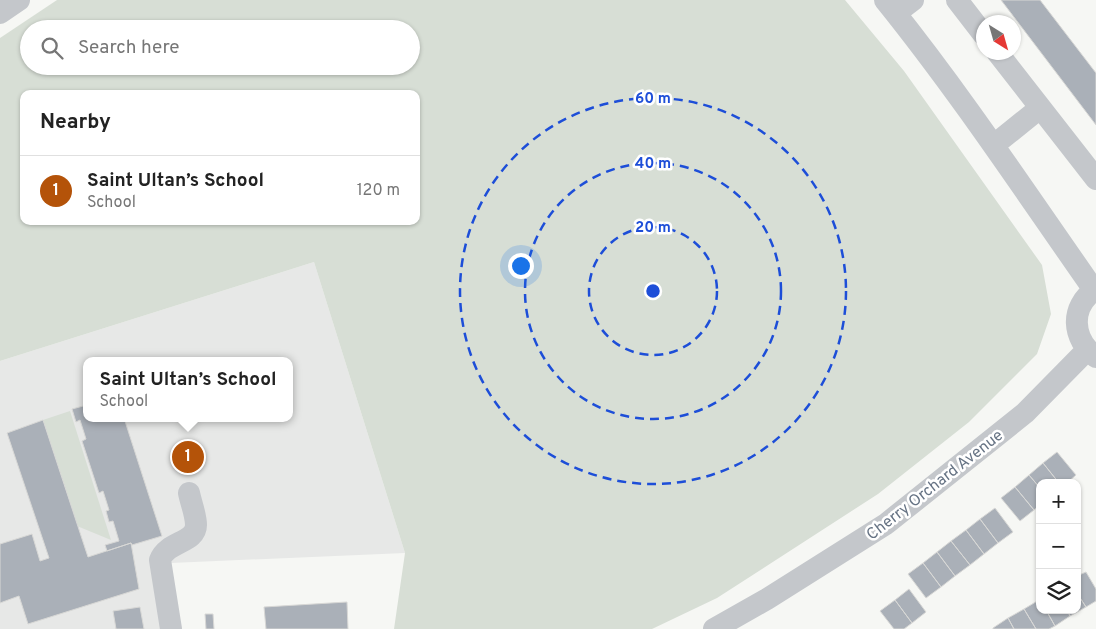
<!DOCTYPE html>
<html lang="en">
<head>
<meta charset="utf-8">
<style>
	body { margin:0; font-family:Overpass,sans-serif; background:#f2f2f2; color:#222 }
	.controls { position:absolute; right:15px; bottom:15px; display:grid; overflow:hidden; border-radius:10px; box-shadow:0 1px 4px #0004 }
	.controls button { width:45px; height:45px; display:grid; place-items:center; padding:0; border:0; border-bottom:1px solid #e0e0e0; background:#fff; color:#222; font:25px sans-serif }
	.compass { position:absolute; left:976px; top:15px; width:45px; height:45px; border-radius:50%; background:#fff; box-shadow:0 1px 4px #0004; rotate:143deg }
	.you { position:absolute; left:520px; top:265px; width:18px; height:18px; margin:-12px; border:4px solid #fff; border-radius:50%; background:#1a73e8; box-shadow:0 0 0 8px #1a73e833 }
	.badge { display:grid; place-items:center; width:32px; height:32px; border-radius:50%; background:#b45309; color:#fff; font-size:16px; font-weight:700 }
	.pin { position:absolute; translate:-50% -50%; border:2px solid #fff; box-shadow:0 1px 5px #0006 }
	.popup { position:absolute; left:83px; top:357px; width:210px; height:65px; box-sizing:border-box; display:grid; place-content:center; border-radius:10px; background:#fff; filter:drop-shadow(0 1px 4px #0005); font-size:16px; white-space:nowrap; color:#767676 }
	.popup b { font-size:19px; color:#222 }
	.popup::after { content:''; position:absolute; left:50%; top:100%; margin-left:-10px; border:10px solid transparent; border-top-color:#fff }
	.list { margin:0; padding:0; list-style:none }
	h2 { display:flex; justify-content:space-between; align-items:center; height:65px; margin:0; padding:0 20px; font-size:21px }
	h2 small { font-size:16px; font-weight:400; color:#767676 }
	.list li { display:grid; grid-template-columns:32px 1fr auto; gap:15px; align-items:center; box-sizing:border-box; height:70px; padding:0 20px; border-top:1px solid #e0e0e0 }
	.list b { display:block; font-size:19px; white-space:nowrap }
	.list p { margin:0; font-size:16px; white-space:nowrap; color:#767676 }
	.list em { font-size:16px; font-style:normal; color:#767676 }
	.icon { flex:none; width:28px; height:28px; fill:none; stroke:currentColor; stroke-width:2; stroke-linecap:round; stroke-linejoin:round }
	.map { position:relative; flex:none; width:1096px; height:629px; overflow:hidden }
	.search { position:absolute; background:#fff; box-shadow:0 1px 4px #0004; left:20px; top:20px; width:400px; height:55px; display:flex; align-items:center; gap:12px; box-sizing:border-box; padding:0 18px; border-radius:28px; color:#767676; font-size:19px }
	.panel { position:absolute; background:#fff; box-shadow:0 1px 4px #0004; left:20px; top:90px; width:400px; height:135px; border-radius:10px }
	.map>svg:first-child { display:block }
	.built { fill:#e7e8e7; fill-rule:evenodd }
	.green { fill:#d7ded5; fill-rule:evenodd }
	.building { fill:#aab0b8; stroke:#d8d8d6 }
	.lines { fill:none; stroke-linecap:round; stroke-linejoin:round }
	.minor { stroke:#c4c7cb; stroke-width:22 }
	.ring { fill:none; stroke:#1d4ed8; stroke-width:2.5; stroke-dasharray:9 6 }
	.labels { text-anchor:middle; stroke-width:5; stroke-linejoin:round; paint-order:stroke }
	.street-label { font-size:16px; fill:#667384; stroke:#fff }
	.centre { fill:#1d4ed8; stroke:#fff; stroke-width:2.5 }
	.ring-label { font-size:15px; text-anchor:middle; font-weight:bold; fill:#1d4ed8; stroke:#fff; stroke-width:5; stroke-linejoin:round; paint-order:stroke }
</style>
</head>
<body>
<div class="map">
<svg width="1096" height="629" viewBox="0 0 1096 629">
	<rect width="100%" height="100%" fill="#f6f7f4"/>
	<path class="built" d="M314,262L405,553L171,563L181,629H0V361ZM87,361H289V418H87Z"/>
	<path class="green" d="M57,0H845L904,71L1042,265L1051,314L1037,354L969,422L878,494L717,598L652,629H394L405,553L314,262L0,361V38ZM29,29H411V66H29ZM24,94H416V221H24Z
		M70,411L111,540L77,526L43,420Z"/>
	<path class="building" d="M1001,0H1040L1096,73V125Z
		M87,405V418H124L162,536L132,545L131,543L107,551L105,545L119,541L113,521L109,522L106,511L109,510L103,491L99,493L82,441L86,439L80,420L76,422L72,409Z
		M43,420L88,557L131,543L139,589L28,624L19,596L0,603V544L32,534L40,561L49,558L7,433Z
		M1057,452L1076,475L1067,483H1059L1043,463Z
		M1043,463L1059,483H1040V488L1029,475Z
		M1029,475L1040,488V505L1034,510L1015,487Z
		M1015,487L1034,510L1020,521L1001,498Z
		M995,508L1013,532L998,543L980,519Z
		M980,519L998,543L984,554L966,530Z
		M966,530L984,554L970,565L951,541Z
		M951,541L970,565L955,576L937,552Z
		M937,552L955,576L941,587L923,563Z
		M923,563L941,587L926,598L908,574Z
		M1086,572L1096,589V601L1086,607L1077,593V576Z
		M909,589L926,612L912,623L895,600Z
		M1077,593L1086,607L1070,616L1067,610H1077Z
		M895,600L912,623L904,629H894L880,611Z
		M1039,600L1040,610H1046L1055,626L1049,629H1036L1024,609Z
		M347,602L348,629H266L264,607Z
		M140,607L144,629H116L113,611Z
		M1024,609L1036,629H1014L1008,618Z
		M1046,610H1067L1070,616L1055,626Z
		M205,614H213L214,629H206Z
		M1008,618L1014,629H993V628Z"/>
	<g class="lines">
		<path class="minor" d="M885,0C960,93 1026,193 1094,290
			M957,0L984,35
			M0,13L19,0
			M896,13L913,0
			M997,52L1096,179
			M994,145L1040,108
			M1096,289C1069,307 1072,339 1096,357
			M171,629L160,560C167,541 196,543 196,525C196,515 191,503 189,493
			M714,629L767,599L886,524L1025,413L1087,350"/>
	</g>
	<g class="ring">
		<circle cx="653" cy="291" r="64"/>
		<circle cx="653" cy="291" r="128"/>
		<circle cx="653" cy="291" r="193"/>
	</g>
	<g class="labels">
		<g class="street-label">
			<text transform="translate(934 484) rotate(-38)" y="6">Cherry Orchard Avenue</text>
		</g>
	</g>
	<circle cx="653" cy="291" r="8" class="centre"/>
	<g class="ring-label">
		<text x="653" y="103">60 m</text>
		<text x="653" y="168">40 m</text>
		<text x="653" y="232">20 m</text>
	</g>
</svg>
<div class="controls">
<button>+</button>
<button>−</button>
<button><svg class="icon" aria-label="layers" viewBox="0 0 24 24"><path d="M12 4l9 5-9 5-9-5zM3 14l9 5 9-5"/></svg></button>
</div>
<svg class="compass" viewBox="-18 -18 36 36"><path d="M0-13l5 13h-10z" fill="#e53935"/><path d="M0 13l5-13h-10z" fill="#767676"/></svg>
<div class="you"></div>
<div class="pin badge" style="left:188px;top:457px">1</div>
<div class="popup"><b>Saint Ultan’s School</b>School</div>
<div class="search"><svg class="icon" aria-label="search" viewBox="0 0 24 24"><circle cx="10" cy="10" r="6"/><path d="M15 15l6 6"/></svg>Search here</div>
<section class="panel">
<h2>Nearby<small></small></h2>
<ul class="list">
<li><span class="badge">1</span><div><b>Saint Ultan’s School</b><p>School</p></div><em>120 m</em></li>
</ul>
</section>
</div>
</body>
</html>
